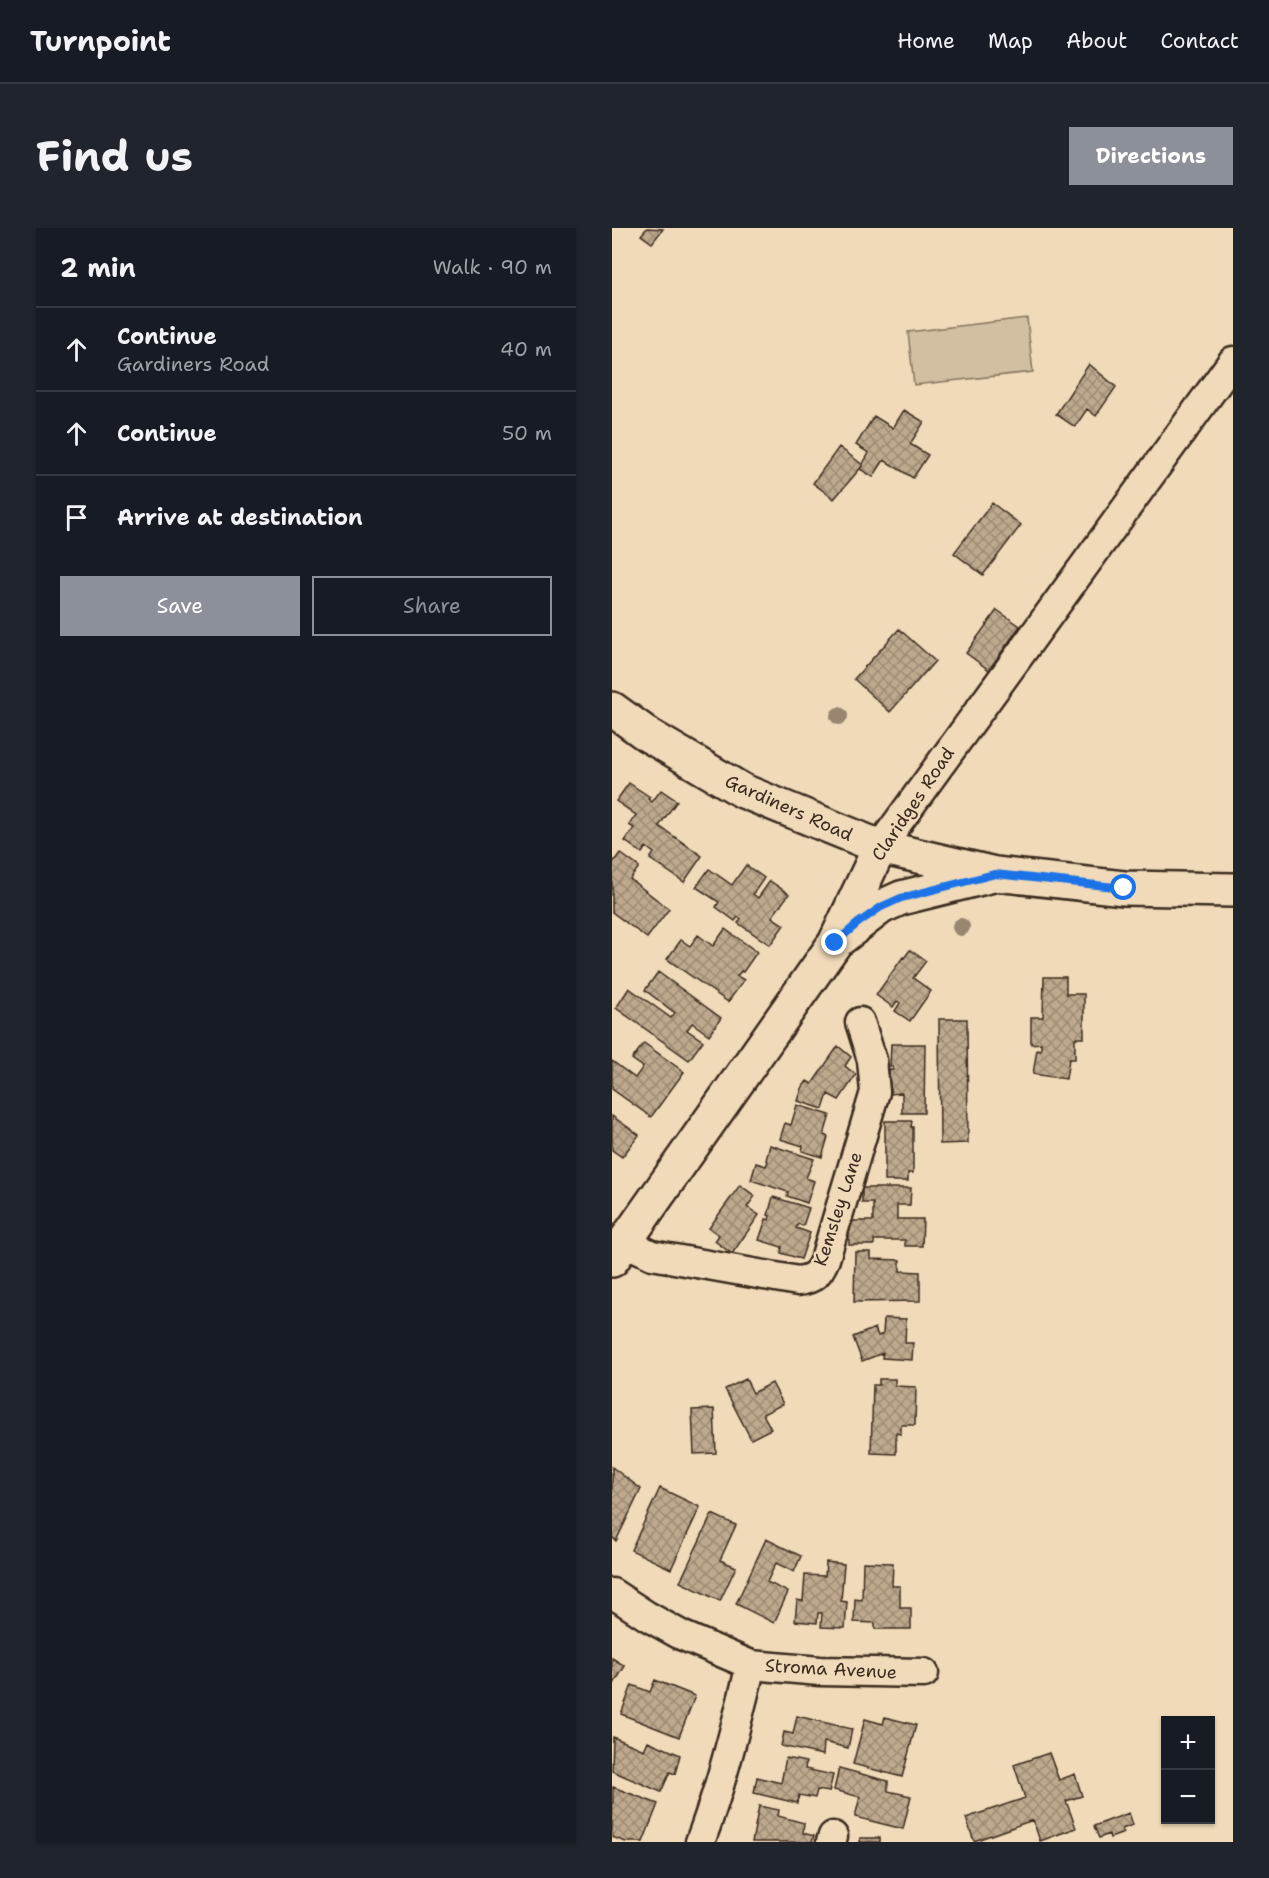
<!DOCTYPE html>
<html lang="en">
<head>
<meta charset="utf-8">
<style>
	body { margin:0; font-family:"Shantell Sans",sans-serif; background:#20242c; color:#f1f3f6 }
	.controls { position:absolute; right:18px; bottom:18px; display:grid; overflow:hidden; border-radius:0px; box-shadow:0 2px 4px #0004 }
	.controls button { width:54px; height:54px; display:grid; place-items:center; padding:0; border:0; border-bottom:2px solid #363941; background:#171b24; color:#f1f3f6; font:30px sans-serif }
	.stop { position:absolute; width:18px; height:18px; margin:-14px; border:4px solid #1a73e8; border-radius:50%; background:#fff }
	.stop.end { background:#1a73e8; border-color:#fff; box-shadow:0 2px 6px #0008 }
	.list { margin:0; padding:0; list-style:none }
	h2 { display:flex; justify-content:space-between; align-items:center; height:78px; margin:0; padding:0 24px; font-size:26px }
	h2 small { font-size:20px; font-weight:400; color:#9ea1a6 }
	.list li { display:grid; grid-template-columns:39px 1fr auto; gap:18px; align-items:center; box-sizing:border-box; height:84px; padding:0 24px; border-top:2px solid #363941 }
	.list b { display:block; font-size:22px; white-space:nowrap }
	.list p { margin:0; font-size:20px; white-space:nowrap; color:#9ea1a6 }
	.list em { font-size:20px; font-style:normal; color:#9ea1a6 }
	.actions { display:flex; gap:12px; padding:18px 24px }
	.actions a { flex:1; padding:14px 0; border:2px solid #8c9099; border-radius:0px; text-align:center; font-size:21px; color:#8c9099 }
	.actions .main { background:#8c9099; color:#fff }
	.icon { flex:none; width:33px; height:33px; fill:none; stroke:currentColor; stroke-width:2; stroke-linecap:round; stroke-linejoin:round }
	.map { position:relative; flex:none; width:621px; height:1614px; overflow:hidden; border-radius:0px }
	header { display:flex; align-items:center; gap:36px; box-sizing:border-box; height:84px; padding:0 30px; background:#171b24; border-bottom:2px solid #363941 }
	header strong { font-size:28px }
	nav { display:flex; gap:33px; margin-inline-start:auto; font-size:21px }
	.intro { display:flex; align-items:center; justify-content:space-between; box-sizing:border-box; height:144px; padding:0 36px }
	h1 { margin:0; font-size:42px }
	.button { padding:15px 27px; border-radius:0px; background:#8c9099; color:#fff; font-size:21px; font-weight:700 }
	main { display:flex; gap:36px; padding:0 36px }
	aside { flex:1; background:#171b24; border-radius:0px; box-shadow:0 2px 4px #0004 }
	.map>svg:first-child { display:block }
	.grass { fill:#d2bea0; stroke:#86745f; stroke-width:1.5 }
	.building { fill:url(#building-cross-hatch); stroke:#3b2a1e; stroke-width:1.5 }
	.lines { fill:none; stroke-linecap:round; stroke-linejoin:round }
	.minor-casing { stroke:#3b2a1e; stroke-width:33 }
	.tertiary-casing { stroke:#3b2a1e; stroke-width:38 }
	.minor { stroke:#f0dab9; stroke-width:28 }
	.tertiary { stroke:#f0dab9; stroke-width:33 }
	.tree { fill:#99856f }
	.route { stroke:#1a73e8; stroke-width:8 }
	.labels { text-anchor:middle; stroke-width:5; stroke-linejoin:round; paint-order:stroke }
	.street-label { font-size:18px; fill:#3b2a1e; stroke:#f0dab9 }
</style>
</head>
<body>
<header>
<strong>Turnpoint</strong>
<nav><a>Home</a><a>Map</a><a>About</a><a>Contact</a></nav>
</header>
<div class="intro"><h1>Find us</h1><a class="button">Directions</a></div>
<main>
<aside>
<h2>2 min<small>Walk · 90 m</small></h2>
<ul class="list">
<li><svg class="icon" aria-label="ahead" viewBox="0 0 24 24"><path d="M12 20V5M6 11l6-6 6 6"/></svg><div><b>Continue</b><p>Gardiners Road</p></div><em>40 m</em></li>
<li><svg class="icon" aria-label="ahead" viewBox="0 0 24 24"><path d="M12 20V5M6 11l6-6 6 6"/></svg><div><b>Continue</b></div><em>50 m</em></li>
<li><svg class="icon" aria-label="arrive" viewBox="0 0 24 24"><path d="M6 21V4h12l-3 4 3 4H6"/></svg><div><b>Arrive at destination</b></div></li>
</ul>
<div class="actions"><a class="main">Save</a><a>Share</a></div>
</aside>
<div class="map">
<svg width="621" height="1614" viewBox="0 0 621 1614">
	<defs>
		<pattern id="building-cross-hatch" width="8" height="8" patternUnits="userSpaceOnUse" patternTransform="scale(1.5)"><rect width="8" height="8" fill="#bea98e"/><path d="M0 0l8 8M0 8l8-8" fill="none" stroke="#9c8a73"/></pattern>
	</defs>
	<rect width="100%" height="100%" fill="#f0dab9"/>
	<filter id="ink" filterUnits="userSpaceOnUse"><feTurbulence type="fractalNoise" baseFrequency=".0167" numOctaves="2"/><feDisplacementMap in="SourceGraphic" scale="12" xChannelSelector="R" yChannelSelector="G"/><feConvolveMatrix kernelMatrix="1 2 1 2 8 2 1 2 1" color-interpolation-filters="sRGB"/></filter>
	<g filter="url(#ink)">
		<path class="grass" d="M415,90L421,144L302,157L296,104Z"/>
		<path class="building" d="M35,0L51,1L40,15L29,7Z
			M477,136L504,159L484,188L475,181L463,199L444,186Z
			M292,182L312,194L298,216L316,227L301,250L272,232L261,249L248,241L257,225L244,217L262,188L281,200Z
			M227,219L251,237L222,271L201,255Z
			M380,275L409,297L371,347L342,325Z
			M385,382L408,398L377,442L354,425Z
			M287,401L323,433L278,484L242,451Z
			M17,555L38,569L36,571L40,574L49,562L65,573L47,598L90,628L72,654L38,631L42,625L34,619L30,625L13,613L22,600L17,597L24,587L4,573Z
			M8,625L27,639L18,651L57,681L35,710L0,684V636Z
			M134,637L152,650L141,666L146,670L158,653L177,666L160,689L172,697L158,717L126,695L129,691L126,689L123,693L104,679L107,674L84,659L97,641L120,657Z
			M113,701L145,724L131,744L129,743L125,748L132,752L116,774L55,731L69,712L78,718L86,707L101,718Z
			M298,722L314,733L301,750L319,763L298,793L283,783L288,775L285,773L281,779L264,767L291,729L292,730Z
			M46,744L109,790L97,807L80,795L75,802L91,813L77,832L4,780L17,760L59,790L63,785L33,762Z
			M432,749H454V766H472V810H463V831H457L454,851L421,846L425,821L429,822V815L419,816V789H431Z
			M327,791H355L356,915L328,916Z
			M32,815L72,844L39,889L0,861V833L23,850L31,839L20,831Z
			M279,816H313L312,885H290V865L277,866V842H281V839H278Z
			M226,818L239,829L233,838L244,847L227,872L216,866L211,881L186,873L190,860L195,853L200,856Z
			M185,877L218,887L212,907L216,909L210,929L190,923L191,918L168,911L173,895L179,897Z
			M0,888L27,907L10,929L0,922Z
			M273,893H300L299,899H301V945H296V953H273Z
			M158,917L202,931L194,950L202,953L195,975L175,968L176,964L139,952L144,935L154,938L156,933L154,932Z
			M128,957L143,968L135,979L147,987L120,1026L103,1013L107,1007L97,1000Z
			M250,960H299L298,977H285V991H311L310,1018H293V1012H262V1017H237V993H261V975H250Z
			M161,969L197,980L191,998L186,996L184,1000L198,1005L189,1031L169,1025L170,1019L147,1012L154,991L157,992L158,988L156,987Z
			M243,1024H259V1031L288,1032V1043L308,1044V1073L242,1074Z
			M272,1090L294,1091L293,1115H301L300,1132L270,1130L271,1125L250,1133L241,1109L263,1100L266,1108L271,1106Z
			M134,1151L141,1165L160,1155L171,1176L151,1186L159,1201L139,1211L113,1161Z
			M267,1151H283V1158L304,1159L303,1197H289V1206L284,1205V1226L259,1225L261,1157H267Z
			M102,1181L104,1225L82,1226L80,1182Z
			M0,1239L29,1261L4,1313L0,1309Z
			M48,1260L88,1279L59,1341L19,1322Z
			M100,1286L124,1297L108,1332L124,1339L108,1373L68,1354Z
			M154,1311L189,1328L182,1344L164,1335L155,1354L176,1364L162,1395L124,1376Z
			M214,1334L232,1336L229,1373L235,1374L233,1400L209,1399L210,1385H206L205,1395L183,1393L185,1372L191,1373L193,1347L213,1348Z
			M251,1334L281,1335L280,1358H288V1380H299V1401H263V1395L242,1394L243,1371L250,1372Z
			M0,1430L13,1438L0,1459Z
			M43,1452L83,1468L67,1509L9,1486L20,1457L38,1464Z
			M185,1488L240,1501L236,1520L212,1514L211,1527L169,1518L172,1504L181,1506Z
			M273,1489L304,1497L290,1549L241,1536L253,1491L271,1496Z
			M1,1509L32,1522L36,1513L68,1527L63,1546L58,1544L49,1564L0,1543Z
			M437,1525L447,1552L463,1546L470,1568L454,1573L464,1600L428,1613L421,1592L362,1613L354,1590L413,1570L402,1537Z
			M174,1530L194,1534L193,1541L221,1547L217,1564L205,1562L203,1570L187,1567L185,1575L142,1565L145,1549L169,1555Z
			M227,1540L276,1553V1563L299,1568L291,1601L243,1589L248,1569L222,1562Z
			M1,1559L46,1576L31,1614H14L0,1609Z
			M147,1578L167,1582L166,1588L192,1595L191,1605L202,1608L200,1614H140Z
			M517,1585L521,1597L510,1601L512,1605L498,1610L497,1606L487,1610L482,1598Z
			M248,1610H268V1614H248Z"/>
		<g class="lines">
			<g class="minor-casing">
				<path id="minor" d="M268,619L621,133
					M13,1014L40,1027L186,1053C202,1051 207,1045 213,1031L263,864L260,832L248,794
					M0,1365L35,1388L69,1407L139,1437L208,1443L312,1445
					M88,1614C110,1556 124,1497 139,1437
					M219,1614L221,1608"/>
			</g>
			<g class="tertiary-casing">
				<path id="tertiary" d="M0,481L36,507L131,563L268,619L383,646L512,660L621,662
					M229,710L269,679L289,670L381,647
					M0,1032L223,715L268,619"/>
			</g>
			<use href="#minor" class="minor"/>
			<use href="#tertiary" class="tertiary"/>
		</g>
		<g class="tree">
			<circle cx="227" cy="488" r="9"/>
			<circle cx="349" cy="699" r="9"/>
		</g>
	</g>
	<g class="lines" filter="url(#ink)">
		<path class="route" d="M223,715L246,695L269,679L289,670L383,646L512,660"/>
	</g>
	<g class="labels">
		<g class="street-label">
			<text transform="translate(301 576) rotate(-56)" y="6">Claridges Road</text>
			<text transform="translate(177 580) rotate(24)" y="6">Gardiners Road</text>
			<text transform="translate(226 981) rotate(-72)" y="6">Kemsley Lane</text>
			<text transform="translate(219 1441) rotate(3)" y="6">Stroma Avenue</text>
		</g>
	</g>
</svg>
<div class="controls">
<button>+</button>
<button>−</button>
</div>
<div class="stop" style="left:512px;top:660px"></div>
<div class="stop end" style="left:223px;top:715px"></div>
</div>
</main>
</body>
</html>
